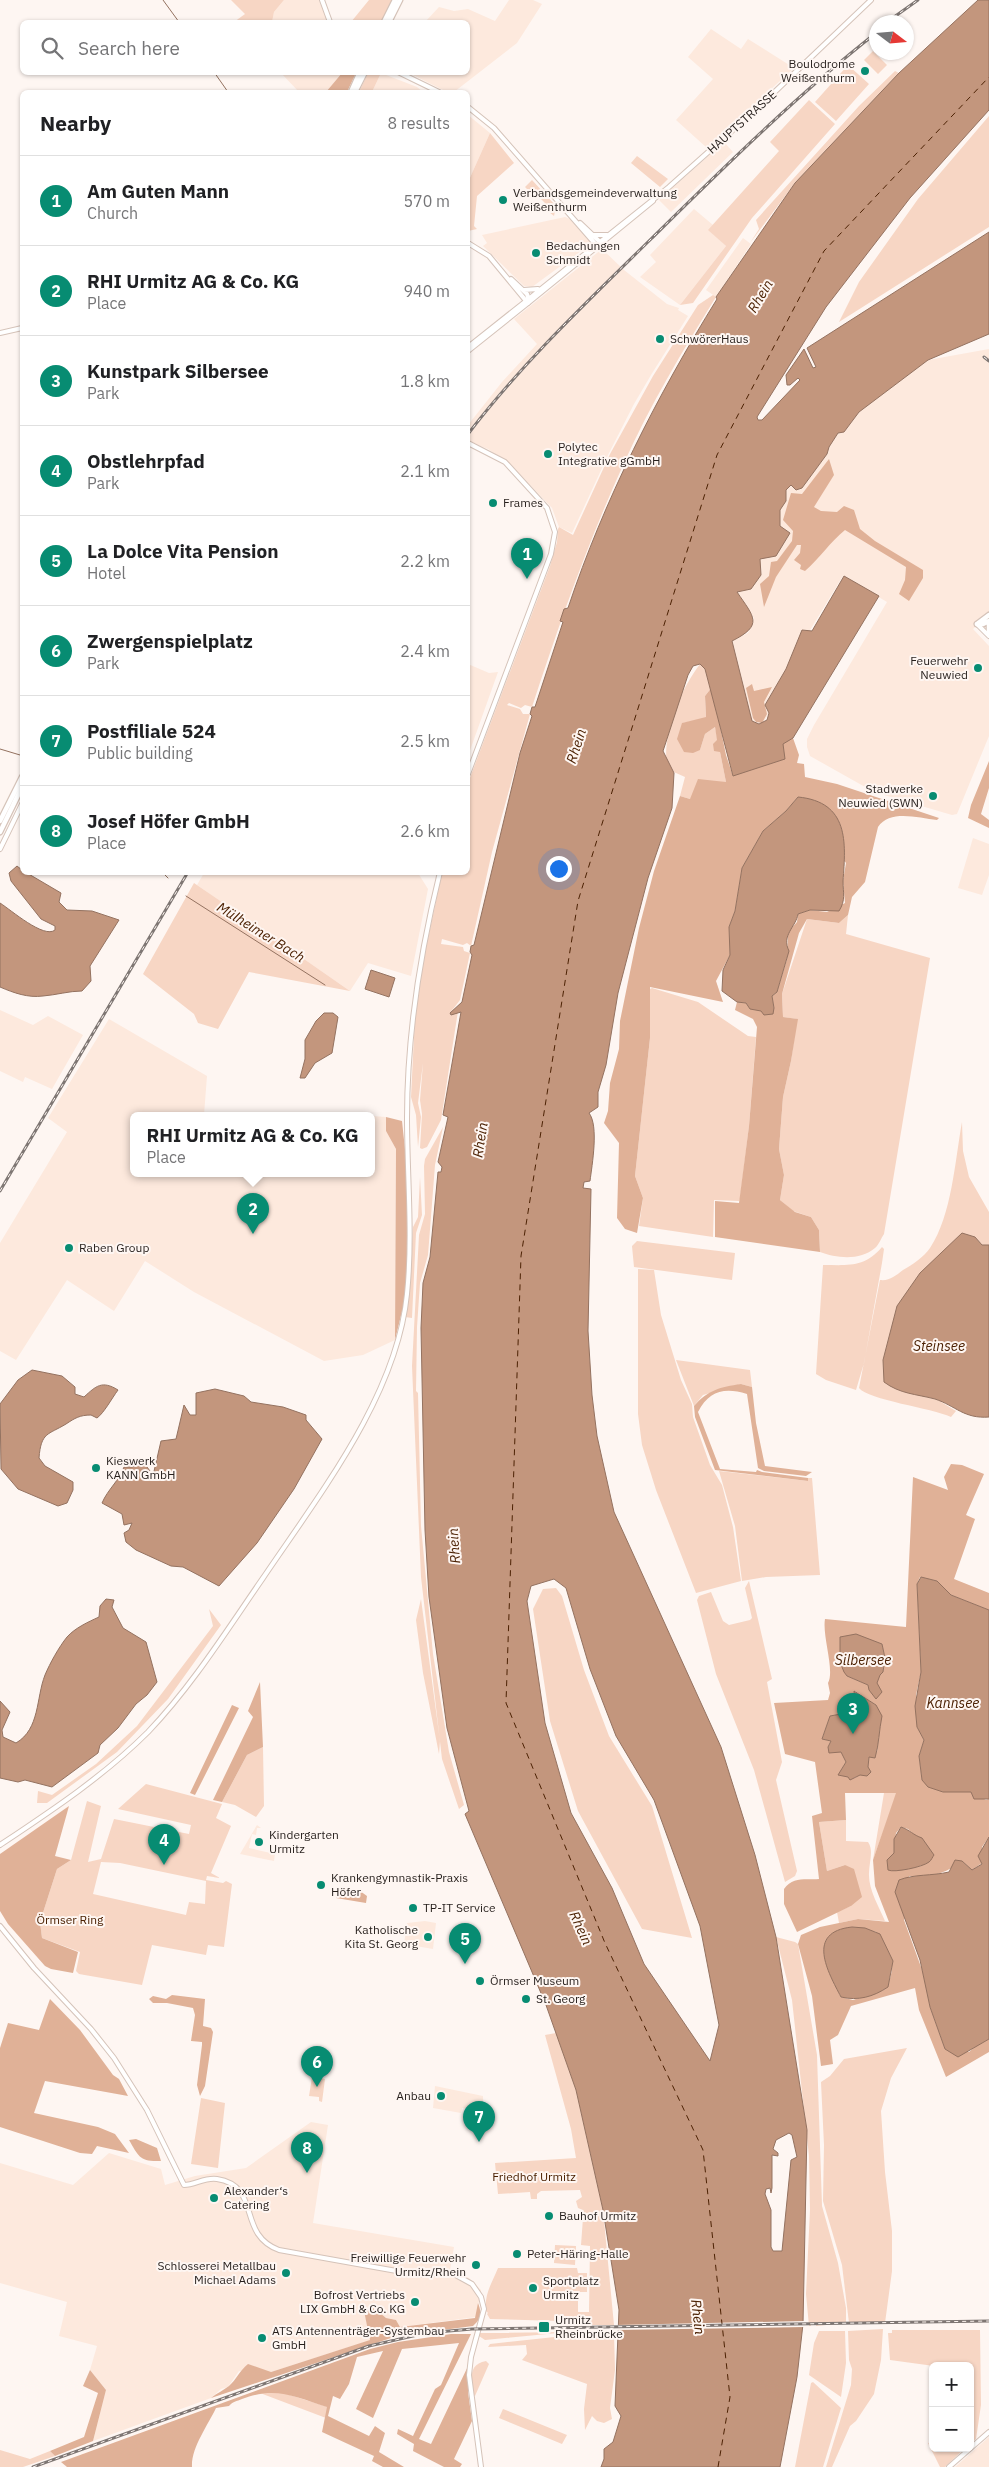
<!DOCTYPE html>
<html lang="en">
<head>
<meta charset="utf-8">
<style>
	body { margin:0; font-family:"IBM Plex Sans",sans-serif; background:#f2f2f2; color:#202124 }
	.controls { position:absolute; right:15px; bottom:15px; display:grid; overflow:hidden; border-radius:8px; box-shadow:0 1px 4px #0004 }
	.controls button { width:45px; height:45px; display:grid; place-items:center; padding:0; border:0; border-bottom:1px solid #e0e0e0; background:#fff; color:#202124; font:25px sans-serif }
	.compass { position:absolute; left:869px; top:15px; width:45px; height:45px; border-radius:50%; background:#fff; box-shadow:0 1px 4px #0004; rotate:106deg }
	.you { position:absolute; left:558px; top:868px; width:18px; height:18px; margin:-12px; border:4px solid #fff; border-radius:50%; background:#1a73e8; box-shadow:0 0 0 8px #1a73e833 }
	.badge { display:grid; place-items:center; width:32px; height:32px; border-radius:50%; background:#078c72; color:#fff; font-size:16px; font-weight:700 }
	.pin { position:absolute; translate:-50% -41px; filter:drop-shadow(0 1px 2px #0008) }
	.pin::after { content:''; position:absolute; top:26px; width:18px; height:15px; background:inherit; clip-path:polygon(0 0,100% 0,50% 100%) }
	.popup { position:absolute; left:130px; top:1112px; width:245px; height:65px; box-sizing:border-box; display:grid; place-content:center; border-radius:8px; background:#fff; filter:drop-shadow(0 1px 4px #0005); font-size:16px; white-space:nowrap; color:#757577 }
	.popup b { font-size:19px; color:#202124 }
	.popup::after { content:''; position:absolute; left:50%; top:100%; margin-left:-10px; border:10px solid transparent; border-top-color:#fff }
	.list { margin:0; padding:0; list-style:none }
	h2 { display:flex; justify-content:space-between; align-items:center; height:65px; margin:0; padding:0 20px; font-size:21px }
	h2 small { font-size:16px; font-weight:400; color:#757577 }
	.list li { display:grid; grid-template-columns:32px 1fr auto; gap:15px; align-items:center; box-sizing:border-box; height:90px; padding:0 20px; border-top:1px solid #e0e0e0 }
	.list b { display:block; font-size:19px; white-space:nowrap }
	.list p { margin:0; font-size:16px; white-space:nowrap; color:#757577 }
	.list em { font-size:16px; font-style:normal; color:#757577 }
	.icon { flex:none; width:28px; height:28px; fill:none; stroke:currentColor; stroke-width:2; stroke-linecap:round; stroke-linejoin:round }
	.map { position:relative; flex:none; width:989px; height:2467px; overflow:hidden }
	.search { position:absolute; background:#fff; box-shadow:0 1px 4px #0004; left:20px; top:20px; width:450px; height:55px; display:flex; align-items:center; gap:12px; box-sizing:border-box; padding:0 18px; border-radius:8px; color:#757577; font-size:19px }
	.panel { position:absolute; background:#fff; box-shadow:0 1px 4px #0004; left:20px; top:90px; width:450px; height:785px; border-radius:8px }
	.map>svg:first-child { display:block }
	.built { fill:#fde9dd }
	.green { fill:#f7d6c4; fill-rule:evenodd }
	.forest { fill:#e0b197; fill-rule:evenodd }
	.water { fill:#c3967d; stroke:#947260; fill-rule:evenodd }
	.pier { fill:#fef6f2 }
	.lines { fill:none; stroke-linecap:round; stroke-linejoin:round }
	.stream { stroke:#947260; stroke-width:1 }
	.ferry { stroke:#4c2103; stroke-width:1; stroke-dasharray:6 5; stroke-linecap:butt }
	.tertiary-casing { stroke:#d5c3b9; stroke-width:6 }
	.secondary-casing { stroke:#d5c3b9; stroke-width:6 }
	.trunk-casing { stroke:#d5c3b9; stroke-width:7 }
	.tertiary { stroke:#fff; stroke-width:4 }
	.secondary { stroke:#fff; stroke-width:4 }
	.trunk { stroke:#fff; stroke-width:4.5 }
	.rail-casing { stroke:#7e7673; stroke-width:3 }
	.rail { stroke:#fef6f2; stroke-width:1; stroke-dasharray:4; stroke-linecap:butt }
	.poi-dot { fill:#078c72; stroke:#fef6f2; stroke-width:2 }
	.labels { text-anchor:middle; stroke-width:4; stroke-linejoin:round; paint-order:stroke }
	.poi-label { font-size:12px; fill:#261f1c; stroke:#fef6f2; text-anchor:start }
	.street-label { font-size:12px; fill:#261f1c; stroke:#fef6f2 }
	.park-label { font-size:12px; fill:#4b2102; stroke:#fef6f2 }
	.water-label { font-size:14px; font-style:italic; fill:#4c2103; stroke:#fef6f2 }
</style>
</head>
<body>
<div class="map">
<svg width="989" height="2467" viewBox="0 0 989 2467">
	<rect width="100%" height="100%" fill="#fef6f2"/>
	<path class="built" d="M284,0H319L328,22H272L274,12Z
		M509,0H533L542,4L517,43L454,92H447L409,73L468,72V22H425L439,7L454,11L468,9L495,21Z
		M711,29L741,49L748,39L794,68L707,148L676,120L713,79L688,57Z
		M281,73H342L326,92H299Z
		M381,73L417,87L423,92H372Z
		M468,115L490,133L468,182Z
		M724,142L733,152L671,212L659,200Z
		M694,209L713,225L709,230L726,246L680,305L640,277L656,262L650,255Z
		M565,217L570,219L592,243L532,287L524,286L483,246L487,243L482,235Z
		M743,238L751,244L716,297L706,290Z
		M602,249L624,270L667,304L679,308L678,310L688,316L651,375L634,404L609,453L572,533L559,527L552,508L512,466L488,449L468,441V425L502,382L537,344L514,319Z
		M989,349V614L973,629L989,646V736L957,814L952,815L874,792L810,756L807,747V739L814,725L887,602L843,576L765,704L769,713L763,723L752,721L732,641L748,633L754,618L737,592L760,558L789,533L780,527V510L786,501V490L791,485L802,488L827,454L829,447L838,433L844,432L859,412L928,360Z
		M468,664L489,673L498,672L468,756Z
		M973,838L989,844V875L982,895L958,888Z
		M204,873H418L428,889L411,976L368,963L350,991L197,885Z
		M0,1010L33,1025L48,1016L83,1035L52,1089L25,1077L23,1082L0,1071Z
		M109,1019L207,1076L204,1115H134V1173H372V1116L386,1117V1131L396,1149L395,1340L363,1355L324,1361L194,1292L145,1261L114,1311L67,1280L16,1360L0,1351V1243L67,1132L48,1118Z
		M257,1825L261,1828H257L256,1835L252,1834L249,1848L275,1854L274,1861L240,1854Z
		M425,1921L436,1923L433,1949L404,1944L407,1923Z
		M435,2086L483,2096V2110L462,2108L461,2113L433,2108Z
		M311,2122L328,2125L313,2223L454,2247L450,2270L469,2278L481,2290L476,2317L400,2327L396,2320L386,2318L374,2308L364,2311L371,2340L271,2372L239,2371L228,2387L221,2389L211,2398L93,2441L106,2390L90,2370L97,2346L59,2336L67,2302L0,2283V2163L73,2185L109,2153L161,2169L165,2185L195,2176L246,2168Z
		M989,2437V2467H955Z"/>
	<path class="green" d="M231,0H284L274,12L272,22H234L245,14Z
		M369,0H392L381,22H351Z
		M873,51L887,65L878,74L864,60Z
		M848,65L869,84L836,121L815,102Z
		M895,71L899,73L795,183L750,243L759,229L756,220L859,106Z
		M368,73H381L372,92H359Z
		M809,100L835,124L752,218L693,303L680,305L726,246L708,230L779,151L770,142Z
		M989,116V227L839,322L859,282L918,199Z
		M490,133L514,163L477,196L474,226L477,229L468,231V182Z
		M637,156L668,179L660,187L631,163Z
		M532,180L556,206L554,216L549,212L551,209L536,194L534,196L525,187Z
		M713,295L716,297C683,350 650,405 624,463C588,542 559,624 532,707L525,705L521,708L509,703L507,705L520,709L523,714H530L492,852L471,946L467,943L463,945L442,939L441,944L463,947L464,951L470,953L460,1000L450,1013L451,1015L458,1011L441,1120L427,1147L422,1149L420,1148L422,1114L420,1100L423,1063L418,1103L421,1117L418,1147L416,1115L411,1097L415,1016L423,962L442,873L468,872V783L550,566L557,542L558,529L559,527L573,535L610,454L653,376L698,305Z
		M700,664L705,669L712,687L705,696L706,718L683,723L700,750L705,734L715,727L726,782L690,799L680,796L685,777L667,769C662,734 679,692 700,664Z
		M194,883L216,898L350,991L249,972L218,1029L198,1023L194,1014L143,974Z
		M848,915L846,934L930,958L884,1234C881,1238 879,1245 875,1248C860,1261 836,1258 820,1252L819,1230L811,1217L793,1211L780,1200L784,1175L779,1149L783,1097L791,1061L797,1019L783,1017L782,994L807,919L839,923Z
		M652,988L698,1002L748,1036L756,1037L749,1126L740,1199L739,1201L714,1200L713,1237L639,1226L643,1198L635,1176L650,1038V989Z
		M962,1122L963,1151L969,1177L989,1212V1245H982L975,1237L890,1335L883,1360L926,1397L938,1400L956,1411L951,1417C932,1408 868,1400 859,1388L880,1280C890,1281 895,1276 903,1270C912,1265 924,1257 930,1248C952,1215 955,1160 962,1122Z
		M443,1127L435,1165L428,1255L420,1283L417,1327L416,1391L418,1393L421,1526L433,1654L449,1752L464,1805L459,1809L442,1759L421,1577L412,1366L419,1235L425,1214L424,1166L425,1159Z
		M420,1177L422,1215L416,1233L412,1318L405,1317L409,1295L413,1227L418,1217Z
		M637,1241L735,1253L732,1280L634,1267L632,1246Z
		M882,1247L884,1249L882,1263L864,1363L856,1390L826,1380L816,1374L823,1265C848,1265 864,1268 882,1247Z
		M638,1269L654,1270L661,1315L681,1380L692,1404L693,1417L710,1465L722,1485L733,1527L741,1581L696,1593L656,1490L642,1445L638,1414Z
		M676,1360L750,1370L752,1387L741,1384L703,1395L694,1406Z
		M719,1471L808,1481V1478H812L820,1575L766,1577L742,1581L735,1526Z
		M749,1581L772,1679L767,1682L782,1762L776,1780L797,1871L795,1876L785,1882L754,1770L716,1674L697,1600L699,1596L711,1592L723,1621L729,1625L750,1620L752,1618L745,1588Z
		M556,1588L562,1596L584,1670L609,1736L652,1806L692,1938L642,1929L578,1811L550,1721L533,1609L543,1589Z
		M421,1599L440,1741L439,1754L423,1673L416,1620Z
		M209,1609L221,1625L168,1699L117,1752L47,1803H37L38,1791L52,1795L96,1764L137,1726L213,1626Z
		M263,1747L264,1806L256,1817L235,1805L222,1802L247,1755Z
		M146,1784L222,1804L216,1818L231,1826L211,1873L220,1878L207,1876L206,1880L223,1883L226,1881L232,1884L224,1947L208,1945L206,1955L152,1945L142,1985L79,1974L76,1971L80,1952L42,1938L40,1922L57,1869L71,1860L87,1801L101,1806L88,1862L101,1859L114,1819L189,1834L191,1825L118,1809ZM101,1862L120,1863L206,1881L205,1904L189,1902L186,1915L93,1894Z
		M884,1793H897L873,1860Z
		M846,1820V1841L868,1842C874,1850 869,1863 869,1873C868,1889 879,1907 885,1921L858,1919L839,1923L837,1912L851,1906L845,1865L827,1871L819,1822Z
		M776,1937L795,1942L798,1944L817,2055L822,2206L838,2263L846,2308V2323L816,2326V2323H811V2326H809L806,2294L810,2210L809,2156L792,2000Z
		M556,2033L576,2090L603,2210L614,2325H592V2322L490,2319L487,2314L488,2313L486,2311C484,2294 492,2283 498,2268H577L578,2273H587V2292H578V2312H589L590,2246L581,2245L583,2218L586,2217L583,2210L578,2208L576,2201L582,2197L580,2190L541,2191L537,2194V2199H531L530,2192L498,2194L495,2163L576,2158L571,2129L545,2035Z
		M907,2048L891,2078L881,2111L885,2172L892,2231V2271L885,2323H849L842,2265L823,2201L824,2145L821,2082L830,2076L844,2059Z
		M312,2077L325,2079L322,2102L319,2101V2097L309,2096Z
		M201,2098L225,2103L218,2168L191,2164Z
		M555,2245L576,2246L575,2265L554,2263Z
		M883,2329L881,2360L874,2394L856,2421L850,2426L832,2467H826L851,2385L852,2369L849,2360L848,2331Z
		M892,2330H980L981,2405L976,2439L970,2444V2366H934L890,2360L888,2333H892Z
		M594,2331L614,2334L615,2370L610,2408L612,2419L604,2423L597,2421L592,2416L585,2430L584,2409L587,2384L522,2360L527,2354L526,2345L488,2347L490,2344L592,2333Z
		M819,2331H845L846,2363L841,2397L809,2375L814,2343Z
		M568,2332L485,2340L479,2336L480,2333Z
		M486,2361L489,2364L475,2396L473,2395C472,2379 467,2365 486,2361Z
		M813,2382L841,2408L823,2467H795L811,2383Z
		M277,2391L328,2407L326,2418L260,2393Z
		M503,2409L567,2435L562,2444L499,2418Z
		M933,2436V2448H965L945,2467H940L928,2443L932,2442Z
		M0,2450L30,2459L50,2451L55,2456L23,2467H0Z"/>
	<path class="forest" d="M342,73H356L347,92H326Z
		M829,459L834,475L814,507L821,511L837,512L844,506L854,510L860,529L875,541L923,570V578L909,601L899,594L905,580L906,567L845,530C830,542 820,558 805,571L800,569L801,565L794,560L800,553L801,545H797L776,577L764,607L760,584L769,576L771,562L777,561L792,541L793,531L783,520L791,493L802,494Z
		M752,684L754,691L772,687L764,702L767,714L762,723L756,722L753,718L746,688Z
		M712,687L726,755L733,776L786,741L793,738L799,755L797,763L804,764L805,777L837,784L939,818L937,820C918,818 890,809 878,827L865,882L852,897L848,915L839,923L807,919L799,933L782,994L783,1017L798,1019L791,1061L783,1097L779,1149L784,1175L780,1200L795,1212L811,1217L819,1230L820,1252L715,1237V1201L739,1203L749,1126L757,1027L753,1019L735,1010L737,1002L746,1003L750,1009L774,1008L772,996L777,992L787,959L788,932L797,922L798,914L810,910L827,912L845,903L843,881L846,863L798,797L786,811L763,831L742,868L735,911L729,927L730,955L716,981L723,1002L650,987V1038L635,1176L643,1198L637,1233L625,1229L617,1218L619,1143L604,1123L608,1111L610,1083L619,1049L620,1021L639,928L654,871L680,796L690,799L698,779L726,782L720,752L714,751L713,744L717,740L715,727L705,734L700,750L693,753L684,752L677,739L682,723L706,717L705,696Z
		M989,761V788L981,814L989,820V828L968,818L971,805Z
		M386,1117L402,1121L407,1168V1263L406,1295L395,1340L396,1149L386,1131Z
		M741,1384L752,1387L756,1423L765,1466L812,1472L806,1476L764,1471L758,1468L747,1394C724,1387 709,1391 698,1412L720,1469L756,1472L757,1470L762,1472L808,1478V1481L715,1470L695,1417L694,1406C708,1390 720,1387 741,1384Z
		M951,1464L962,1465L984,1474L966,1515L975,1519L954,1579L989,1593V1610L951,1595L937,1581L920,1577L917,1584L921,1672L916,1695L917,1716V1727L924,1740L919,1756L922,1780L943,1792H971L986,1800L989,1799V1837L982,1847V1863L972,1870L962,1861C945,1874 930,1878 909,1876L904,1920L925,1978L930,2007L945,2049L969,2052L977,2045L989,2039V2052L946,2077L919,2010L915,1988L851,2006L838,2035L830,2040L833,2064L821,2066L812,1996L798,1944L801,1935L820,1927L858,1919L889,1922L875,1886L873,1860L896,1793H845L846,1820L819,1822L827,1871L845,1865L854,1869L862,1897L851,1906L797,1932L784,1904V1889C793,1876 806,1880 819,1879L812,1816L822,1813L815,1762L785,1754L774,1703L828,1700L830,1693L828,1683C835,1670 822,1636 825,1619L906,1627L913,1477L948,1490L944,1477ZM866,1640L882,1644L885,1658L883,1672C875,1677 876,1690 876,1699L868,1685L847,1676L840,1662L842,1656ZM855,1691L876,1705L880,1727L877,1752L869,1756L868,1767L855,1778L848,1777L841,1770L846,1762L841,1751L828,1747L831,1741L822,1739L830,1716L841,1714L852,1720L857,1719ZM901,1827L908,1829L933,1855L921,1866L909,1868L894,1853L896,1833ZM852,1927L876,1932C891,1951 898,1968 885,1989L853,2000L841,1997C832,1979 822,1961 826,1940Z
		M260,1682L263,1747L247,1755L222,1802L213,1800L253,1717L248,1711Z
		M232,1705L239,1708L195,1795L190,1793Z
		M69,1806L55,1856L71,1860L57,1869L40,1922L42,1938L78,1952L73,1973L51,1969L45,1966L8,1924L0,1911V1854Z
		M344,1888L360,1891L367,1896L366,1903L336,1898L337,1893L343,1894Z
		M172,1995L205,1999L203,2026L211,2028L213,2032L205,2086L200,2096L197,2085L202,2045V2042L191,2041L195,2015L193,2008L167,2003H153L149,1999L153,1996L166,1999Z
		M50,1999L80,2030L113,2075L119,2079L128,2096L45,2081L34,2113L98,2127L115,2134L129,2153L97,2146L92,2154L80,2153L0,2127V2048L8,2023L39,2030Z
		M136,2139L157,2148L161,2161C140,2162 139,2157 129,2140Z
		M478,2303C482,2313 481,2319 473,2326L397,2336L211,2398C217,2393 224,2390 229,2386C236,2380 240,2370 248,2364L271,2372L370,2340L364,2311L374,2308L386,2318L396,2320L400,2327L475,2318Z
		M451,2334H471L419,2439L431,2444L469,2364L468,2392L472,2421L454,2459L462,2464L460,2467H444L413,2451L414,2444L397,2434L398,2429L413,2436L435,2389L441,2385L459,2343L402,2349L373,2418L356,2409L383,2351L357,2357L349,2384L340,2399L333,2396L328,2416L369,2436L375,2426L385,2433L379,2452L404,2467H383L372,2461L374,2456L322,2432L327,2407C295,2397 276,2386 242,2399C237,2401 232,2402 229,2406L216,2408C208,2425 191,2448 192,2467H67L61,2462L370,2349L398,2342Z
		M90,2370L106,2390L93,2441L55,2456L50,2451L84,2437L98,2393L83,2386Z"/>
	<path class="water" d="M978,0H989V110L910,198L826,307L757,417L758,420H762L800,380L798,378L790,385H787L786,375L804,349L813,368L816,367L807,348L989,232V334L928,360L859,412L844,432L838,433L829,447L827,454L802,488L796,490L791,485L786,490V501L780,510V526L790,533L776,556L760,559L761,575L751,589L737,592C754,617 764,625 732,641L752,721L759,724L767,720L769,713L765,705L786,669L802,630L812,631L844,576L879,596L793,738L783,744L785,759L733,776L705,669L700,664L693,666L688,675L663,751L674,773L672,808L648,878L618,993L606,1065L598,1092V1107L589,1113C599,1126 592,1165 590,1181L584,1182L583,1188L591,1189L588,1331L592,1395L597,1436L614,1512L721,1747L755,1855L776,1937L807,2130L803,2324L797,2377L780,2467H601L604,2459V2449L613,2442L621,2416L615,2406L619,2310L603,2210L576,2090L546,2005L465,1814L469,1811L447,1728L429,1597L425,1530L421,1328L423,1283L430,1257L438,1172H441L442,1167L438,1162L448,1117L443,1115L461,1012L451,1015L450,1013L462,1002L472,955L470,952L471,946L474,945L520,753L532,716L530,714L532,707H535L563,622L560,621L564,609L568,608C604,500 657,396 717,299L716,297L795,183L899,73ZM554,1579L566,1588L590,1669L616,1736L654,1800L700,1926L719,2025L710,2061L644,1964L612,1888L571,1813L545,1723L527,1601L531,1586ZM789,2133L792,2135L797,2157L791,2160L782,2251H773L771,2247V2210L765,2194L766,2189L770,2188L771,2193L772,2188V2155L778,2156V2153L773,2149L776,2140Z
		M798,797C849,802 846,842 843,881C843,893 846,900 839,911L810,910L798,914C796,927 781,935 789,951L777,992L772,996L774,1008L773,1014L764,1015L761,1011L750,1009L746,1003L737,1002L722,991L723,970L730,955L729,927L735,911L742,868L763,831L786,811Z
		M17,866L22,870V872L27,873L61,893L59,902L67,910L92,911L119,920L90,966L91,981L82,991C69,991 56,995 43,996C28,998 14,993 0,987V903C11,910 44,939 55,930V926L41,919L11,881L9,873Z
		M371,970L395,978L389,997L365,989Z
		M324,1013H333L338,1017L332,1053L315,1063L305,1078H300L305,1059V1040L316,1021Z
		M962,1233L975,1237L982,1245H989V1417C964,1419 956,1406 935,1399C916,1394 900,1394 884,1382L883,1360L897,1306L920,1273Z
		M32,1370L62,1376L75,1387V1394L84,1397C96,1386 102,1380 118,1390C112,1398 104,1413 97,1418L91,1415C80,1415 75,1418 66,1424C48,1435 41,1432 39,1458L45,1466L73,1482V1490L67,1503L58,1506L18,1489L1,1469L0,1404L18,1380Z
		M215,1389L244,1396L251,1402L283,1407L306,1415V1420L322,1439L294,1489L257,1543L219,1586L183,1567L171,1566L136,1550L126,1542L124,1533L129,1530L132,1523L124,1525L122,1514L102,1503C108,1489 119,1481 124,1467H132L144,1463L150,1471L148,1477L152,1480L161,1441L176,1439L184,1405L190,1415H196V1393Z
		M921,1577L937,1581L951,1595L989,1610V1799H974L971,1792H943L928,1787L922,1780L919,1756L924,1740L917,1727L915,1706L921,1672L917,1584Z
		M106,1599L114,1600L112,1607L123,1628L146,1642L157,1682L147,1695L136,1704L118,1728L100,1745L98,1753L52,1787L25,1780L18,1782L0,1778V1701L10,1712L2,1730L3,1737L16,1743C40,1729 36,1698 45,1675C50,1663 59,1647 67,1637C75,1628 88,1622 99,1617L100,1606Z
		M856,1634L882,1644L885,1658L883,1672L880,1675L877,1683L882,1692L876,1699L869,1690L868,1685L847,1676L844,1672L840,1662V1637Z
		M854,1691L876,1705L882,1716C879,1730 879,1745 875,1758L869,1757L868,1767L871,1772L867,1776L860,1775L850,1780L848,1777L838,1775L846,1762L841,1752L829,1753L828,1747L831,1741L822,1739L830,1716L841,1714L852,1720L857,1719Z
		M901,1827C910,1830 913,1835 922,1838L934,1855C933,1856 931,1861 929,1862C923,1867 894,1873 888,1870L887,1860L894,1853V1839Z
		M989,1837V2039L958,2057L945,2049L930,2007L920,1960L895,1892L899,1880C914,1874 932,1876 949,1872L955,1860L962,1861L972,1870L982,1864L978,1856Z
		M852,1927L865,1928L880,1934L893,1961L888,1987C873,1997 858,2001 841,1997C828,1972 805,1932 852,1927Z"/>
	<path class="pier" d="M805,2321V2327L615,2330L616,2325Z"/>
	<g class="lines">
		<path class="stream" d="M163,0L179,22
			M214,72L228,92
			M0,749L20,755
			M162,872L168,878
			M186,896L325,985"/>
		<path class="ferry" d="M718,2467L730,2397L703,2150L605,1943L506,1703L521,1256L578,901L717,455L824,251L989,77"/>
		<g class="tertiary-casing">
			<path id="tertiary" d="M322,0L330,22
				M398,72L439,92
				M468,107L494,128L598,247
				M580,223L602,244
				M594,235H607
				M468,347L526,301
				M468,351L528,303
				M468,443L505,462L547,508L555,532L551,554L468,774
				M977,624L989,636
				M0,849L22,804
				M0,1845C51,1811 104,1776 148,1732C192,1686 227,1630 263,1578C319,1495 397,1396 407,1294C413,1235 407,1177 407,1118C407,1035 420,953 440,872"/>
		</g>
		<g class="secondary-casing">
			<path id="secondary" d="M468,243L489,256L527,302
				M511,279L527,294L529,300
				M524,290L538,289
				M526,301L669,187L762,104L871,0
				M528,303L653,201
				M0,333L22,328
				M0,1926L34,1968L91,2029L114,2058L147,2110L184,2185C195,2185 205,2177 217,2179C262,2186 236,2234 279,2250L419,2275L452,2273L472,2284L481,2297L484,2309L471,2357L469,2375L481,2467
				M949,2467L989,2432"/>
		</g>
		<g class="trunk-casing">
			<path id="trunk" d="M384,22L395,0
				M389,22L400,0
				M351,92L360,72
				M355,92L365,72
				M989,622V634
				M977,624L989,615
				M977,624H983L989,621
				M0,821L22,777
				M0,832L22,787"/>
		</g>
		<use href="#tertiary" class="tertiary"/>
		<use href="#secondary" class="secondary"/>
		<use href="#trunk" class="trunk"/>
		<g class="rail-casing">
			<path id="rail" d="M887,22L918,0
				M984,357L989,361
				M468,434C523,362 588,301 652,238C724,167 797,95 876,33
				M0,1191L188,872
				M33,2467L369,2346L426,2333L472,2329L989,2321"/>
		</g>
		<use href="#rail" class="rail"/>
	</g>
	<g class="poi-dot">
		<circle cx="865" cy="71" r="5"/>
		<circle cx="503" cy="200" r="5"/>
		<circle cx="536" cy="253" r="5"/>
		<circle cx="660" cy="339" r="5"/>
		<circle cx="548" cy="454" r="5"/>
		<circle cx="493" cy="503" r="5"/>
		<circle cx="978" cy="668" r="5"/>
		<circle cx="933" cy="796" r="5"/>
		<circle cx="69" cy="1248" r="5"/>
		<circle cx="96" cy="1468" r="5"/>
		<circle cx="259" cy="1842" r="5"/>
		<circle cx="321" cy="1885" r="5"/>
		<circle cx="413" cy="1908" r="5"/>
		<circle cx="428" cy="1937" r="5"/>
		<circle cx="480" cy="1981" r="5"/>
		<circle cx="526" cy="1999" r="5"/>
		<circle cx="441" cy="2096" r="5"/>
		<circle cx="214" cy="2198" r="5"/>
		<circle cx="549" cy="2216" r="5"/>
		<circle cx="517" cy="2254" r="5"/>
		<circle cx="476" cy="2265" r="5"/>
		<circle cx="286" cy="2273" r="5"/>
		<circle cx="533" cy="2288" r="5"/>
		<circle cx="415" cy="2302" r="5"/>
		<rect x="538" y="2321" width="12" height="12" rx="2.5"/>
		<circle cx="262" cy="2338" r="5"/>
	</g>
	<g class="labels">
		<g class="poi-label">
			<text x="855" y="68" text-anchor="end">Boulodrome<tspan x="855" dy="14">Weißenthurm</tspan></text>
			<text x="513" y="197">Verbandsgemeindeverwaltung<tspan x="513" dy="14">Weißenthurm</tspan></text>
			<text x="546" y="250">Bedachungen<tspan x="546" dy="14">Schmidt</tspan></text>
			<text x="670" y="343">SchwörerHaus</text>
			<text x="558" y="451">Polytec<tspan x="558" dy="14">Integrative gGmbH</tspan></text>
			<text x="503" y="507">Frames</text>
			<text x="968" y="665" text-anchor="end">Feuerwehr<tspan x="968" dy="14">Neuwied</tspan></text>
			<text x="923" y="793" text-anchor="end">Stadwerke<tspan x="923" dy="14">Neuwied (SWN)</tspan></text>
			<text x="79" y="1252">Raben Group</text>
			<text x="106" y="1465">Kieswerk<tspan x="106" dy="14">KANN GmbH</tspan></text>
			<text x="269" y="1839">Kindergarten<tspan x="269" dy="14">Urmitz</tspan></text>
			<text x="331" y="1882">Krankengymnastik-Praxis<tspan x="331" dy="14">Höfer</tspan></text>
			<text x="423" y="1912">TP-IT Service</text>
			<text x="418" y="1934" text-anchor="end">Katholische<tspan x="418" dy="14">Kita St. Georg</tspan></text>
			<text x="490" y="1985">Örmser Museum</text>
			<text x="536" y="2003">St. Georg</text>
			<text x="431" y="2100" text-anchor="end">Anbau</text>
			<text x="224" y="2195">Alexander‘s<tspan x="224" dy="14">Catering</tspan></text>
			<text x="559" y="2220">Bauhof Urmitz</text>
			<text x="527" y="2258">Peter-Häring-Halle</text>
			<text x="466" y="2262" text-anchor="end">Freiwillige Feuerwehr<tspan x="466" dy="14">Urmitz/Rhein</tspan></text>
			<text x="276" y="2270" text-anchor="end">Schlosserei Metallbau<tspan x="276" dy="14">Michael Adams</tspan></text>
			<text x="543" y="2285">Sportplatz<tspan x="543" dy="14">Urmitz</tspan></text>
			<text x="405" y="2299" text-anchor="end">Bofrost Vertriebs<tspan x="405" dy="14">LIX GmbH &amp; Co. KG</tspan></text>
			<text x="555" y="2324">Urmitz<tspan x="555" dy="14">Rheinbrücke</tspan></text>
			<text x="272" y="2335">ATS Antennenträger-Systembau<tspan x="272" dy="14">GmbH</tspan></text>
		</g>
		<g class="street-label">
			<text transform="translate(742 122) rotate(-42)" y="4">HAUPTSTRASSE</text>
		</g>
		<g class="park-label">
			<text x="70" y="1924">Örmser Ring</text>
			<text x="534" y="2181">Friedhof Urmitz</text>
		</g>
		<g class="water-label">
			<text transform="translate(760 296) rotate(-59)" y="5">Rhein</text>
			<text transform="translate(576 746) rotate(-72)" y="5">Rhein</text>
			<text transform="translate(261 932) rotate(32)" y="5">Mülheimer Bach</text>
			<text transform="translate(480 1140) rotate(-81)" y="5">Rhein</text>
			<text x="939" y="1351">Steinsee</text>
			<text transform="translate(454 1546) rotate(-94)" y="5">Rhein</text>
			<text x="863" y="1665">Silbersee</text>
			<text x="953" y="1708">Kannsee</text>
			<text transform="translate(581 1928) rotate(65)" y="5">Rhein</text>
			<text transform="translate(698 2317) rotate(83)" y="5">Rhein</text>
		</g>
	</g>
</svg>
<div class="controls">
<button>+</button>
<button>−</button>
</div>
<svg class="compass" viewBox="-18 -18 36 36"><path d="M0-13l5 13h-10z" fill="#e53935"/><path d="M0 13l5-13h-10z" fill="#757577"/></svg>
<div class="you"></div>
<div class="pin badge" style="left:527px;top:579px">1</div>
<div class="pin badge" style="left:253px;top:1234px">2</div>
<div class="popup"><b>RHI Urmitz AG &amp; Co. KG</b>Place</div>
<div class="pin badge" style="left:853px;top:1734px">3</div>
<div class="pin badge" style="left:164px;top:1865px">4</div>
<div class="pin badge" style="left:465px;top:1964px">5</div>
<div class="pin badge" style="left:317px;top:2087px">6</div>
<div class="pin badge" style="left:479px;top:2142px">7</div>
<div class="pin badge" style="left:307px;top:2173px">8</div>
<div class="search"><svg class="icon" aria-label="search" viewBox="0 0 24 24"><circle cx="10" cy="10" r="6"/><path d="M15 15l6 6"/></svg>Search here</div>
<section class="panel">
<h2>Nearby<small>8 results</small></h2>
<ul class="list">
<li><span class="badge">1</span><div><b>Am Guten Mann</b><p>Church</p></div><em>570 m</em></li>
<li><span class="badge">2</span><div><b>RHI Urmitz AG &amp; Co. KG</b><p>Place</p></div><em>940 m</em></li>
<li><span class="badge">3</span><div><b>Kunstpark Silbersee</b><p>Park</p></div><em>1.8 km</em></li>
<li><span class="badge">4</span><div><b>Obstlehrpfad</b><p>Park</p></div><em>2.1 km</em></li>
<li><span class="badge">5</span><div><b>La Dolce Vita Pension</b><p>Hotel</p></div><em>2.2 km</em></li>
<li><span class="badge">6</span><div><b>Zwergenspielplatz</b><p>Park</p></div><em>2.4 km</em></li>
<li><span class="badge">7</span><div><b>Postfiliale 524</b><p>Public building</p></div><em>2.5 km</em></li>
<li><span class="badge">8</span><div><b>Josef Höfer GmbH</b><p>Place</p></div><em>2.6 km</em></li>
</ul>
</section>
</div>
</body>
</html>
